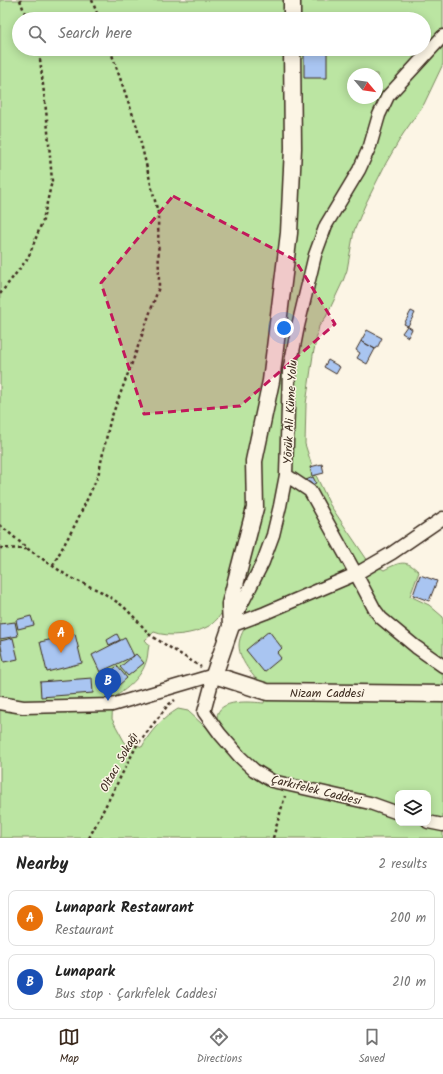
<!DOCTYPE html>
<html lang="en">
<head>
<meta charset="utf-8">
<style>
	body { margin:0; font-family:Kalam,sans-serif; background:#f2f2f2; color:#222 }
	.controls { position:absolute; right:12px; bottom:12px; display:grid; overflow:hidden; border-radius:8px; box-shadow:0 2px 10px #0003 }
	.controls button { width:36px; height:36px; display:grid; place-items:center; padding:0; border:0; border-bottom:1px solid #e0e0e0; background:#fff; color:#222; font:20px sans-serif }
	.compass { position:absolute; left:347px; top:68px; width:36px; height:36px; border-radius:50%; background:#fff; box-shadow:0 2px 10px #0003; rotate:119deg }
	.you { position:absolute; left:284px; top:328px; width:14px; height:14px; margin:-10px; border:3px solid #fff; border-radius:50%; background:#1a73e8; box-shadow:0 0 0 6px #1a73e833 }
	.badge { display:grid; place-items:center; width:26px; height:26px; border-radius:50%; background:#3b2a1e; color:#fff; font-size:13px; font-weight:700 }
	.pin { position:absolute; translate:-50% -33px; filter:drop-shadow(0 1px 2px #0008) }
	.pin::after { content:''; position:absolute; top:21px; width:14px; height:12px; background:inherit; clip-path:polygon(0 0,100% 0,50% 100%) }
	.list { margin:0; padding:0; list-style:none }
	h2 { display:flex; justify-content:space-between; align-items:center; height:52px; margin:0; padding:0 16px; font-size:17px }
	h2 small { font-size:13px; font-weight:400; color:#767676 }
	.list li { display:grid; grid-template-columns:26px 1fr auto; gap:12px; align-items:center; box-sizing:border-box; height:56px; margin:0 8px 8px; padding:0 8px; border:1px solid #e0e0e0; border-radius:8px }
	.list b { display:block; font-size:15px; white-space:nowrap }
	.list p { margin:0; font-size:13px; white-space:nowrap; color:#767676 }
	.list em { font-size:13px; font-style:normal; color:#767676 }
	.icon { flex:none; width:22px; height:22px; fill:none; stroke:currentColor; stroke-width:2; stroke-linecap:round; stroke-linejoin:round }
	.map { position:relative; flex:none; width:443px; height:838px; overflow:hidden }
	.search { position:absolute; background:#fff; box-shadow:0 2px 10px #0003; left:12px; right:12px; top:12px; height:44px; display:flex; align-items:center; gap:10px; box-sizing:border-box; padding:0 14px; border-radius:22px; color:#767676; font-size:15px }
	.sheet { height:180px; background:#fff }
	nav { display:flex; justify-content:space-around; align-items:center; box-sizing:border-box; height:56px; border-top:1px solid #e0e0e0; background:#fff; font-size:11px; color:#767676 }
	nav a { display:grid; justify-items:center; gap:2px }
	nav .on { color:#3b2a1e }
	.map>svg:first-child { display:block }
	.green { fill:#bbe5a2; stroke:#7b8860; fill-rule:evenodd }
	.building { fill:#a9c5f1; stroke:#3b2a1e }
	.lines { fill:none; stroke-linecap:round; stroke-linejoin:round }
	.minor-casing { stroke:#3b2a1e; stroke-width:15 }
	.tertiary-casing { stroke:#3b2a1e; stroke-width:19 }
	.path { stroke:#3b2a1e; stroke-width:2.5; stroke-dasharray:3 3; stroke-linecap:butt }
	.minor { stroke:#fcf5e5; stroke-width:12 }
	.tertiary { stroke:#fcf5e5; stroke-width:16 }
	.marked { fill:#c2185b; fill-opacity:0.2; stroke:#c2185b; stroke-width:3; stroke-dasharray:8 5; stroke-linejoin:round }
	.labels { text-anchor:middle; stroke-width:3; stroke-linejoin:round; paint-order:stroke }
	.street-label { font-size:12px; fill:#3b2a1e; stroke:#fcf5e5 }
</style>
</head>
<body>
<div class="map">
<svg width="443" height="838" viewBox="0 0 443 838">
	<rect width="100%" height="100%" fill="#fcf5e5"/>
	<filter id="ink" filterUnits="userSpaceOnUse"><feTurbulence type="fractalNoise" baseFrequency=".025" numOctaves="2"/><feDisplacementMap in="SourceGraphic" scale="8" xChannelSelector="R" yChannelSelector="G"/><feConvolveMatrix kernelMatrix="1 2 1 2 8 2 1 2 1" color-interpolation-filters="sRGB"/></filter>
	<g filter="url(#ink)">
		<path class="green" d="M0,0H443V64L424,104L403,134L386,163L365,205L354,231L347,270L343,281L326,317L319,326L313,355L306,404L305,444L313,469L330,505L368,561L384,570C400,562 406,559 419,572L410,596L429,605L443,617V838H0ZM19,19H424V49H19ZM353,74H377V98H353ZM224,609L248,621C245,628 239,637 239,645C239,663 257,679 267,692L264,703C252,702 217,698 217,718C217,721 219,725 219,727L215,732L202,724L188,711L178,709C163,718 150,731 142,747L133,743L129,747L124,741L112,719L113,698C130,687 147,673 148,651C148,649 149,647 149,645C148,643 146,641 145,640L154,632C168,638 194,634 207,627C214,624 221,615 224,609ZM398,793H428V823H398Z"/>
		<path class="building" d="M304,49H327V78H304Z
			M411,311L415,313L408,326L404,324Z
			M407,326L412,329L408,337L402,333Z
			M367,330L382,338L377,348L375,349L361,341Z
			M361,341L375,349L367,364L357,358L360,353L356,350Z
			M328,360L340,367L336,374L324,367Z
			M322,464L324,473L312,476L310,467Z
			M313,477L316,483L310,486L306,480Z
			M420,575L437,581L429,601L413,595Z
			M31,616L34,625L18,629L16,620Z
			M15,622L18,636L0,639V624Z
			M269,631L282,648L277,653L281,658L264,672L246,650Z
			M75,634L82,663L47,672L40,642Z
			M117,634L120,640L109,645L107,640Z
			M13,638L18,659L4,662L0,641Z
			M125,638L134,656L100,672L92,655Z
			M136,654L144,663L128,676L120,667Z
			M117,666L127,678L119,685L109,673Z
			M92,678L93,693L41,697L40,682Z"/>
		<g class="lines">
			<g class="minor-casing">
				<path id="minor" d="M286,475L310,491L356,574L392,553L443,518
					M231,625L263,562L273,535L280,506L286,475L289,372L298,326L315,255L326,225L359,170L370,146L379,115L388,96L443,36
					M231,626L265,613L356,574L375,610L381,618L416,647L443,666
					M214,675L204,712L220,734L240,757L254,770L272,781L370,803L398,813
					M0,703L23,707L112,705L214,675
					M428,822L443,825"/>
			</g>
			<g class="tertiary-casing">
				<path id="tertiary" d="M292,0V19
					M292,49L293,148L289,233L271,381L254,461L255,508L230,604L231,626L214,675L267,692L443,694"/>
			</g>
			<path class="path" d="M20,0L27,19
				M92,0L99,19
				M0,294L28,258L43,220L52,181L47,119L40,59L37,49
				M0,525L28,549L69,577L102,592L123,606L136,619L150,635L201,667
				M0,548L27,549
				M53,565L76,523L98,476L110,421L135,355L159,287L158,213L137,127L110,49
				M89,838L137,745L168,705L175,700
				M273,838L285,796"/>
			<use href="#minor" class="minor"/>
			<use href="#tertiary" class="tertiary"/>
		</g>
	</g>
	<path class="marked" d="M173,196L295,260L335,324L240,406L144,414L101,283Z"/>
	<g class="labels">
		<g class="street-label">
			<text transform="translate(290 412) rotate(-87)" y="4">Yörük Ali Küme Yolu</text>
			<text x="327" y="697">Nizam Caddesi</text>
			<text transform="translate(119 762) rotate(-61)" y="4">Oltacı Sokağı</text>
			<text transform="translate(316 790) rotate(14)" y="4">Çarkıfelek Caddesi</text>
		</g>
	</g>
</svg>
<div class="controls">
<button><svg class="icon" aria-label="layers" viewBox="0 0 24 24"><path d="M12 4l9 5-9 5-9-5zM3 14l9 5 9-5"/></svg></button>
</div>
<svg class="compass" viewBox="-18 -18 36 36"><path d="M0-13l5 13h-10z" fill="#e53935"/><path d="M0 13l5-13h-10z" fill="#767676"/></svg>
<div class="you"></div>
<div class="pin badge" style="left:61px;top:653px;background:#e8710a">A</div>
<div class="pin badge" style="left:108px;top:701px;background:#1a4fb4">B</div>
<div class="search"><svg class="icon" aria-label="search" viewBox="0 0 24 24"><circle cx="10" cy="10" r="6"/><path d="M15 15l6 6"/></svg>Search here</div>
</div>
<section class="sheet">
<h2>Nearby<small>2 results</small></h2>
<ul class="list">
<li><span class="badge" style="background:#e8710a">A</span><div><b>Lunapark Restaurant</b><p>Restaurant</p></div><em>200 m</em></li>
<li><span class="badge" style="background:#1a4fb4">B</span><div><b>Lunapark</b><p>Bus stop · Çarkıfelek Caddesi</p></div><em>210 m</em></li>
</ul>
</section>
<nav>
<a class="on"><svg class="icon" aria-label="map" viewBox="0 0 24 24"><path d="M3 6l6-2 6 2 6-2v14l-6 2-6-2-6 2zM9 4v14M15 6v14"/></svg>Map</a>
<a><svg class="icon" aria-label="directions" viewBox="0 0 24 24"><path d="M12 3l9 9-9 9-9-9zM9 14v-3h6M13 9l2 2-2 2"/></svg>Directions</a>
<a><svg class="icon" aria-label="saved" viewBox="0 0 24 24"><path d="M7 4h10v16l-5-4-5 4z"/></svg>Saved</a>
</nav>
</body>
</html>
